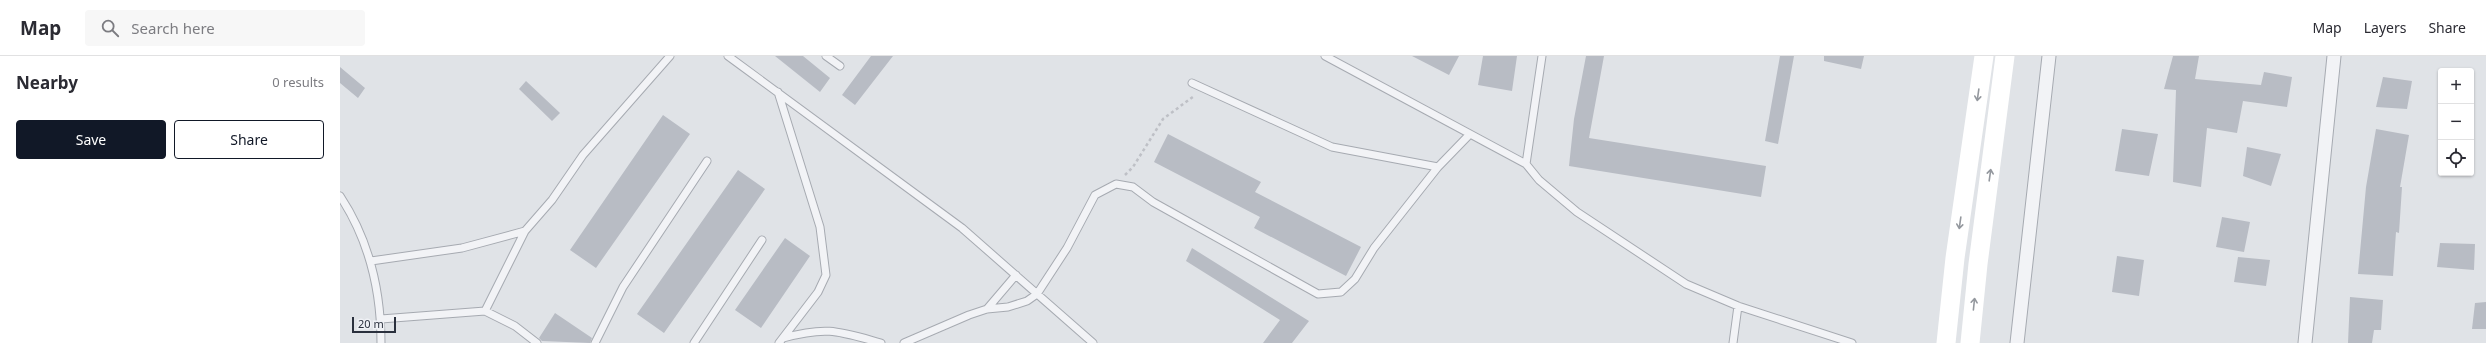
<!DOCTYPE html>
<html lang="en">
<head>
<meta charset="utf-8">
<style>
	body { margin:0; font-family:"Noto Sans",sans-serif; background:#f7f7f7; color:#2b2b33 }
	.controls { position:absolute; right:12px; top:12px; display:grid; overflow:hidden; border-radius:4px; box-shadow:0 1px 3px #0004 }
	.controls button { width:36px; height:36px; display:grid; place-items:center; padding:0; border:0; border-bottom:1px solid #e1e1e2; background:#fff; color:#2b2b33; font:20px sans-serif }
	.scale { position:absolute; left:12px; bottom:10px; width:44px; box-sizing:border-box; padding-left:4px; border:2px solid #2a303d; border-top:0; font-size:11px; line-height:14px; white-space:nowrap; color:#2a303d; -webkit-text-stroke:3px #eff1f5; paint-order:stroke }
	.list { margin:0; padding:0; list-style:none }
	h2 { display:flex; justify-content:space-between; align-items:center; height:52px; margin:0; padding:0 16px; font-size:17px }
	h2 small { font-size:13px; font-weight:400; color:#7c7c81 }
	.actions { display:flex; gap:8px; padding:12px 16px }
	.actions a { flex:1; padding:9px 0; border:1px solid #111827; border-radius:4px; text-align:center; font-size:14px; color:#111827 }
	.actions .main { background:#111827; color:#fff }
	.icon { flex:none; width:22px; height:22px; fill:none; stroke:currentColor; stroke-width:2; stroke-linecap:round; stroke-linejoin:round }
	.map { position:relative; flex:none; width:2146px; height:287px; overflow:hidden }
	header { display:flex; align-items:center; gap:24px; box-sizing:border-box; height:56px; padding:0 20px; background:#fff; border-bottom:1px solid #e1e1e2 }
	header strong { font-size:19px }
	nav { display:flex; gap:22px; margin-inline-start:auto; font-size:14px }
	.search { width:280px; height:36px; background:#f7f7f7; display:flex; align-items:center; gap:10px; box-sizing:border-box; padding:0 14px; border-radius:4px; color:#7c7c81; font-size:15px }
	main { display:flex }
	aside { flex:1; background:#fff }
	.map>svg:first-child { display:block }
	.building { fill:#b8bcc4 }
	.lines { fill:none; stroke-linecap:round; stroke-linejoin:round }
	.lane-casing { stroke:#a6aab1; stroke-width:9 }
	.street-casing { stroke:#a6aab1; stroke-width:15 }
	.path { stroke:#bec0c6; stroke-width:2.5; stroke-dasharray:3 3; stroke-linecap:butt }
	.lane { stroke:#f2f3f6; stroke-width:7 }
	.street { stroke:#f2f3f6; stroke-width:13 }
	.secondary { stroke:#fff; stroke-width:19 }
	.oneway { stroke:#94989e }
</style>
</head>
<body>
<header>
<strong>Map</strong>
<div class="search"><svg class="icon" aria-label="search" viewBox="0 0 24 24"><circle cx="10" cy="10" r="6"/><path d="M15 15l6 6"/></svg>Search here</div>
<nav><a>Map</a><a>Layers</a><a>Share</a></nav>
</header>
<main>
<aside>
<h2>Nearby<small>0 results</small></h2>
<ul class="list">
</ul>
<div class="actions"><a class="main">Save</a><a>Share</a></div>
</aside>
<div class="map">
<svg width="2146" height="287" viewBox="0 0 2146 287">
	<rect width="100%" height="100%" fill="#e0e3e7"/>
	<path class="building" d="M435,0H463L490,22L480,36Z
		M531,0H553L515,49L502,39Z
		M1072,0H1119L1109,19Z
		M1143,0H1177L1172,35L1138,29Z
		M1246,0H1264L1249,82L1426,110L1421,141L1229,110L1234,63Z
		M1440,0H1454L1438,88L1425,85Z
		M1484,0H1524L1521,13L1484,5Z
		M1833,0H1859L1855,23L1921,29L1924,16L1952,21L1947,51L1903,45L1897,77L1867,72L1861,131L1833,126L1836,34L1824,33Z
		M0,11L25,32L18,42L0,27Z
		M2043,21L2072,25L2067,53L2036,51Z
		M186,25L220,57L212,65L179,33Z
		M323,59L350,78L256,212L230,194Z
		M1782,73L1818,78L1809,120L1775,115Z
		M2036,73L2069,79L2060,131H2062L2059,177L2056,176L2053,220L2018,218L2026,131Z
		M828,78L921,126L915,136L1021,191L1006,220L914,172L920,161L814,106Z
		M1907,91L1941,98L1931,130L1903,120Z
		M398,114L425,133L324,277L297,258Z
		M1882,161L1910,166L1904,196L1876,191Z
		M445,182L470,200L421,272L395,254Z
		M2100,187L2135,188L2134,214L2097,211Z
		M852,192L969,265L952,287H923L940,264L846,205Z
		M1777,200L1804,204L1799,240L1772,236Z
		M1898,201L1930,204L1926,230L1894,226Z
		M2010,241L2043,244L2041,274H2034L2032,287H2008Z
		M2146,246V273H2132L2135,247Z
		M215,257L252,282L250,287L202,285L199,282Z"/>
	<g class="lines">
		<g class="lane-casing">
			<path id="lane" d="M388,0L622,172L753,287
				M486,0L500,10
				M985,0L1186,108
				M1202,0L1186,108L1199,124L1237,156L1346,228L1398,250L1512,287
				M852,27L992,91L1098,111L1130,78
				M438,36L480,171L486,219L478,236L439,287
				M0,140C29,184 41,235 41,287
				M31,205L122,192L185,175L212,144L243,99L330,0
				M647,253L676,219
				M145,255L185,175
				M41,263L145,255L175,270L197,287
				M443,282C487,270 498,275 541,287
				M255,287L283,231L367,105
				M354,287L422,184
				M564,287L629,259L647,253L668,251L687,245L697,238L727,192L755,139L776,128L793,131L813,146L978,238L1001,236L1015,223L1034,192L1098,111
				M1393,287L1398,250"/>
		</g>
		<g class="street-casing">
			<path id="street" d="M1677,287L1709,0
				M1965,287L1994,0"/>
		</g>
		<path class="path" d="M785,119L793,111L823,63L854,40"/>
		<use href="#lane" class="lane"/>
		<use href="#street" class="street"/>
		<path class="secondary" d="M1606,287L1615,202L1644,0
			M1630,287L1638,208L1665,0"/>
	</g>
	<defs><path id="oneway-shaft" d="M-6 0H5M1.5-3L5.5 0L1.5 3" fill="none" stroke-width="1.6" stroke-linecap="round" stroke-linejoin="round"/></defs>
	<g class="oneway">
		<use href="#oneway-shaft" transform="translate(1638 39) rotate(98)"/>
		<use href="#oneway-shaft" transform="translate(1650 119) rotate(-82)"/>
		<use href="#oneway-shaft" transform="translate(1620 167) rotate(98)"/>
		<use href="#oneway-shaft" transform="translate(1634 248) rotate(-84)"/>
	</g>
</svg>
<div class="controls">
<button>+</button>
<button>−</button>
<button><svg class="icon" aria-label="locate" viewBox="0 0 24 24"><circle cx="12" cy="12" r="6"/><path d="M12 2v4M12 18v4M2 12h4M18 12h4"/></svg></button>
</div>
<div class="scale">20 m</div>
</div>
</main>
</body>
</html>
